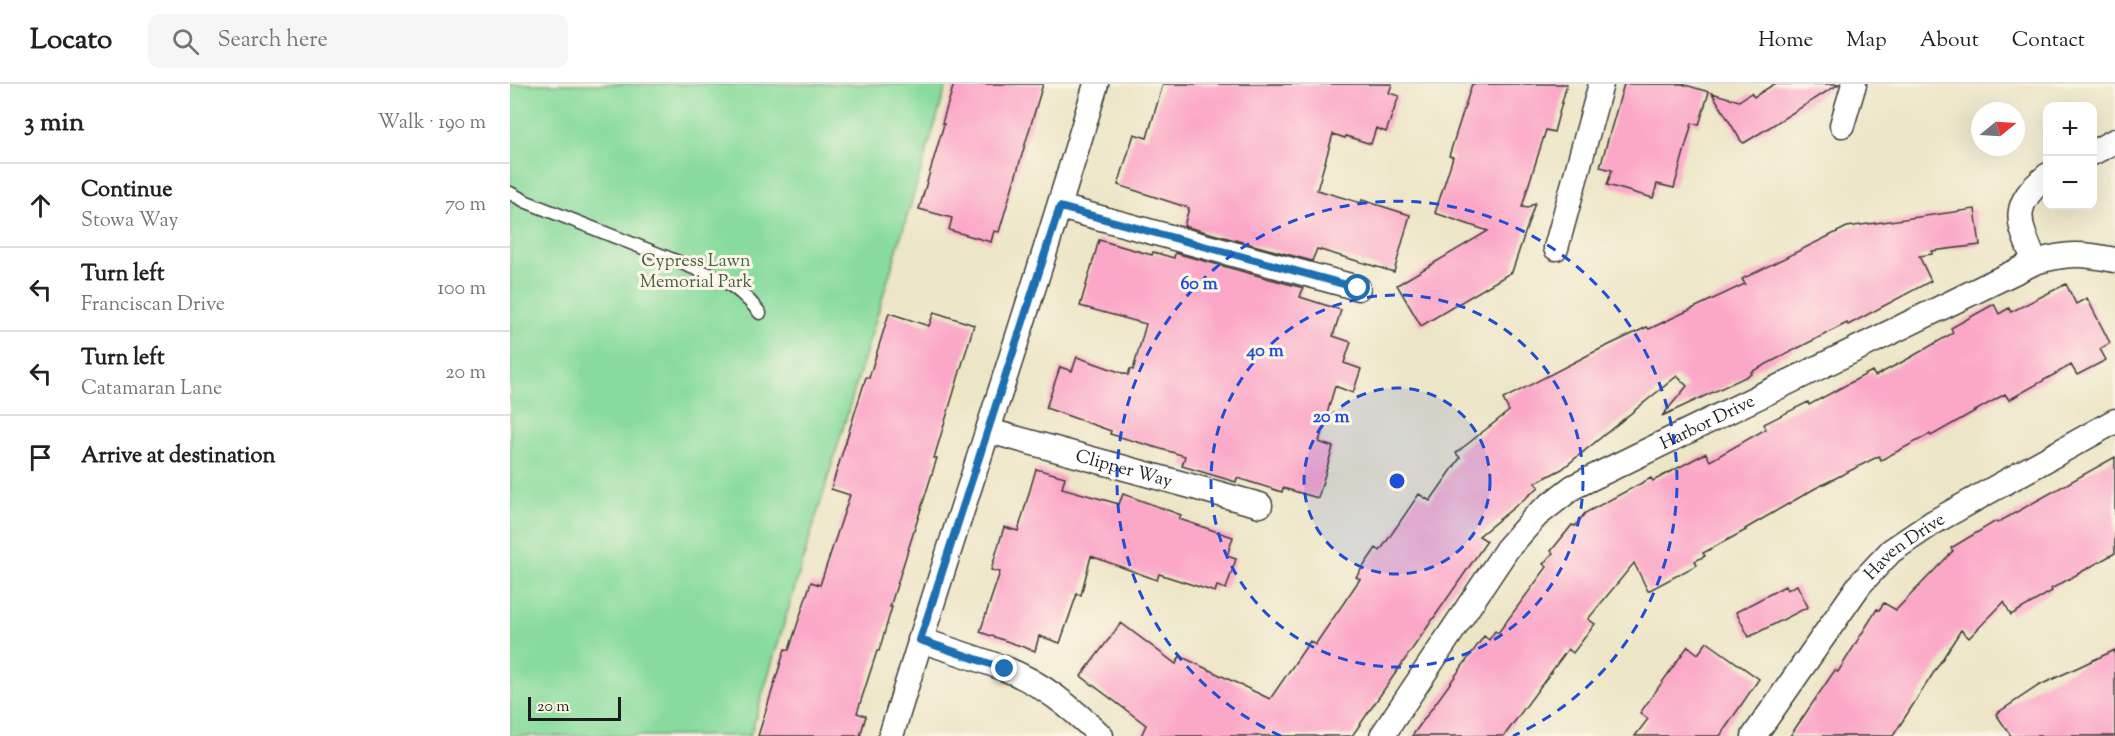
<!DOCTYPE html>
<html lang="en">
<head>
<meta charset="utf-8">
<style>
	body { margin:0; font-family:"Sorts Mill Goudy",serif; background:#f6f6f6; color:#202124 }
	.controls { position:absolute; right:18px; top:18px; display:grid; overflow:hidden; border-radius:12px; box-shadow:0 6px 24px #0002 }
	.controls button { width:54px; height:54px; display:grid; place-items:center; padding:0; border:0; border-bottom:2px solid #e0e0e0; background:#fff; color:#202124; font:30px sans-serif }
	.compass { position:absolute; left:1461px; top:18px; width:54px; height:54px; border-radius:50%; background:#fff; box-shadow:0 6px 24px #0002; rotate:72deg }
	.scale { position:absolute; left:18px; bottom:15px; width:93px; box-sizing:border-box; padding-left:6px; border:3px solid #1c1c1c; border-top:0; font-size:16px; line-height:21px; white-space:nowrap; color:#1c1c1c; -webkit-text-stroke:4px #fcf5e5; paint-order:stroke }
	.stop { position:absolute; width:18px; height:18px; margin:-14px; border:4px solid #1f6fb2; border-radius:50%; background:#fff }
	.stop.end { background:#1f6fb2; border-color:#fff; box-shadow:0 2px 6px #0008 }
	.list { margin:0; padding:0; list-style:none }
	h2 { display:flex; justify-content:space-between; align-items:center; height:78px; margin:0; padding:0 24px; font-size:26px }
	h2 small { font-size:20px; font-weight:400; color:#757577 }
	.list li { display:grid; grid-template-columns:39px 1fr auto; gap:18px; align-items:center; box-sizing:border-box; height:84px; padding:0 24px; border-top:2px solid #e0e0e0 }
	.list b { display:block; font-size:22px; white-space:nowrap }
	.list p { margin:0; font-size:20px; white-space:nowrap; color:#757577 }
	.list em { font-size:20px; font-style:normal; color:#757577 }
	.icon { flex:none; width:33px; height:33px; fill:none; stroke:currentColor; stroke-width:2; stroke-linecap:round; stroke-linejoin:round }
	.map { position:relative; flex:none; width:1605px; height:652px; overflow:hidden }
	header { display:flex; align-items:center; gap:36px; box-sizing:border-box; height:84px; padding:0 30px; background:#fff; border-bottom:2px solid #e0e0e0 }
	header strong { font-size:28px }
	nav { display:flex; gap:33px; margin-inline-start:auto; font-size:21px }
	.search { width:420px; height:54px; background:#f6f6f6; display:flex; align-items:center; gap:15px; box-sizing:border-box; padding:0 21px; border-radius:12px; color:#757577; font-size:22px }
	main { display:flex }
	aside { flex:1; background:#fff }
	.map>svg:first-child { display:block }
	.green { fill:#88db9d; stroke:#527c5c; stroke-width:1.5 }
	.building { fill:#fba7c8 }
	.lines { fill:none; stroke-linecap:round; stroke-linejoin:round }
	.service-casing { stroke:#3b3a36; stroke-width:15 }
	.minor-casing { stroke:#3b3a36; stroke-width:27 }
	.service { stroke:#fff; stroke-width:12 }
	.minor { stroke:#fff; stroke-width:24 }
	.route { stroke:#1f6fb2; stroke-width:8 }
	.ring { fill:none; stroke:#1d4ed8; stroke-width:3; stroke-dasharray:10 8 }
	.labels { text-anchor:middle; stroke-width:6; stroke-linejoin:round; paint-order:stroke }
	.park-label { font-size:18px; fill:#425f49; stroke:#fcf5e5 }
	.street-label { font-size:18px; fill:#1c1c1c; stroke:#fcf5e5 }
	.centre { fill:#1d4ed8; stroke:#fcf5e5; stroke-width:3 }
	.ring-label { font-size:18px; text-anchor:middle; font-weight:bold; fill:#1d4ed8; stroke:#fcf5e5; stroke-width:6; stroke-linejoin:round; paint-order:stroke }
</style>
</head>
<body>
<header>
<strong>Locato</strong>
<div class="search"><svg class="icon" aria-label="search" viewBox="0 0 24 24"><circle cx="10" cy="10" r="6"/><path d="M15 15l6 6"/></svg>Search here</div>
<nav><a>Home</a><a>Map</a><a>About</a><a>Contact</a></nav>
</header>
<main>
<aside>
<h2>3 min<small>Walk · 190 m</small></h2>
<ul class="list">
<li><svg class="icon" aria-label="ahead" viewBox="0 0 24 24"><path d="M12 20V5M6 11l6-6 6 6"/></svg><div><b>Continue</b><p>Stowa Way</p></div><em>70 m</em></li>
<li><svg class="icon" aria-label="left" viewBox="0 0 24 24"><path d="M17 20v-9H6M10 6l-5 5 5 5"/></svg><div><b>Turn left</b><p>Franciscan Drive</p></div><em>100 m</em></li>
<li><svg class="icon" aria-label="left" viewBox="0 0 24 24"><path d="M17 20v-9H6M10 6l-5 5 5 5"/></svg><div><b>Turn left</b><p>Catamaran Lane</p></div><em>20 m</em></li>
<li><svg class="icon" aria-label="arrive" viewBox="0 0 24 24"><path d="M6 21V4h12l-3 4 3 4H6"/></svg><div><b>Arrive at destination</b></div></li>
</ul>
</aside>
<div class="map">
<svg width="1605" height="652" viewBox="0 0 1605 652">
	<rect width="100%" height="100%" fill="#fcf5e5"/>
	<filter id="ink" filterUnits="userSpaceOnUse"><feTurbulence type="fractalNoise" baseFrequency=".0167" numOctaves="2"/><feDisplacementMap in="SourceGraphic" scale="12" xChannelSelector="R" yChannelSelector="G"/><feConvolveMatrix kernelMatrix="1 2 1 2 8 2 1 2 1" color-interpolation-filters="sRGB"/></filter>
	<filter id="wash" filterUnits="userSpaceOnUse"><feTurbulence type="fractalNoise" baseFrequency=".008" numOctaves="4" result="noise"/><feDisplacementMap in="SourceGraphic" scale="24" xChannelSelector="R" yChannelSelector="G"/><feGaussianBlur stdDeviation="1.35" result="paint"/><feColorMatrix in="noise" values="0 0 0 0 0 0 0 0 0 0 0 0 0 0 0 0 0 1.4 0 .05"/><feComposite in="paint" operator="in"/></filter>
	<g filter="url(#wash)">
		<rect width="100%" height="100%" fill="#ece5c6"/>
		<path class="green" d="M0,0H437L240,652H0Z"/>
		<g id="blocks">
			<path class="building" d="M444,0H533L489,148L484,147L481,158L439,146L442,134L409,125L434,40L432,39Z
				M653,0H882L879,9L889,12L876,48L866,44L861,60L836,52L835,54L823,50L807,106L851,119L852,116L900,131L884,188L807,165L802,177L674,142L679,124L608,101L624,50L637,54Z
				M962,0H1057L1044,48L1036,46L1017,106L1012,123L1017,124L1025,119L1002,188L911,242L887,201L978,147L925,129L943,73L939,72Z
				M1114,0H1172L1199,8L1189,41L1182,39L1164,104L1147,100L1143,114L1097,101L1102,86L1090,83Z
				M1264,0H1329L1234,59L1231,57L1202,9L1229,17L1241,9L1244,13Z
				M1465,125L1470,161L1422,167V170L1409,172L1421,197L1338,241L1337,239L1241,288L1242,290L1152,332L1177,302L1167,292L1052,385L1025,399L1029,403L969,452L977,457L842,652H631L636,641L571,592L611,539L666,580L670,572L760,615L800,557L805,561L850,495L846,493L866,464L870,467L909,410L920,417L950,374L946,369L999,327L993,315L1082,269L1137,243L1139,245L1235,200L1232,195L1337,143Z
				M589,156L642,171L643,168L664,174L665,169L793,204L790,213L831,226L823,252L841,258L834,279L851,285L843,309L825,302L809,358L823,363L808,414L773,404L772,408L727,394L726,398L672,382L675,372L600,350L601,347L536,324L550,283L562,287L567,273L618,291L620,285L623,286L636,240L570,222Z
				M1556,200L1566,220L1577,214L1600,259L1590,265L1596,276L1567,291L1561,281L1499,316L1495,310L1421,352L1420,350L1371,376L1369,372L1304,405L1235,445L1236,446L1193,469L1195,472L1185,477L1187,481L1138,507L1124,479L1078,535L1085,540L1063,569L1058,565L994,652H902L974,552L979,556L985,547L988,549L1037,483L1033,480L1043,469L1041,467L1062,441L1065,442L1075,429L1141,394L1143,397L1196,369L1200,377L1256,345L1254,340L1298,318L1299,321L1362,287L1365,292L1396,276L1443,249L1441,244L1484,220L1489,230L1499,224L1501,228Z
				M424,228L464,241L424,374H427L380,523H382L369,567H367L347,629L356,632L350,652H248L275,565L279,566L301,498L310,501L340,411L321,405L356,293L359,294L379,229L419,242Z
				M1605,373V469L1541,505L1542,507L1501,531L1494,518L1459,554L1451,546L1383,652H1280L1325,586L1328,588L1367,525L1369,526L1374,519L1386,526L1443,467L1441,464L1486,437L1487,439Z
				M526,385L555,393L552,404L609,420L613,410L671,431L669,435L723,453L717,472L726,475L716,505L707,502L705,508L649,490L647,496L581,472L571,511L567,510L550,559L529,552L525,567L470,548L490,488L481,486L494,443L508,447Z
				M1287,501L1298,523L1239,553L1226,528L1275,502L1277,506Z
				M1197,558L1249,595L1210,652H1125L1138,635L1130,629L1178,562L1188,570Z
				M1605,566V652H1501L1486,630L1528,602Z"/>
		</g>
	</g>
	<g filter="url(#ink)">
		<use href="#blocks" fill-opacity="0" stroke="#3b3a36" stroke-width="1.5"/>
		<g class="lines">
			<g class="service-casing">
				<path id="service" d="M0,109L17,118L209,194C226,203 238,214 250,229"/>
			</g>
			<g class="minor-casing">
				<g id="minor">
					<path d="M1332,41L1344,0"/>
					<path d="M1582,69L1605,57"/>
					<path d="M550,123L848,204"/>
					<path d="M1046,164L1091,0"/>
					<path d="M1525,178C1557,169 1572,169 1605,176"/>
					<path id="s1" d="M479,347L750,421"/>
					<path d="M410,556C438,565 466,574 493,584C531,598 563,625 591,652"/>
					<path d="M381,652C447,434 522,219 586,0"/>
					<path id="s2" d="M872,652L997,465L1027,431L1063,403L1525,178C1508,137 1499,122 1538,91"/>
					<path id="s3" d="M1244,652L1350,500L1381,467L1424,438L1605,337"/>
				</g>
			</g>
			<use href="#service" class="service"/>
			<use href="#minor" class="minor"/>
		</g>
	</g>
	<g class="lines" filter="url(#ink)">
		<path class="route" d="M495,585L410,556L550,123L848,204"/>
	</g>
	<circle cx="887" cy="397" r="93" fill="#1d4ed8" fill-opacity=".12"/>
	<g class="ring">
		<circle cx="887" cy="397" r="93"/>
		<circle cx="887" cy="397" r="186"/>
		<path d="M771 652A280 280 0 1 1 1003 652"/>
	</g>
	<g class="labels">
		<g class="park-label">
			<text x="186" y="182">Cypress Lawn<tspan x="186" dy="21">Memorial Park</tspan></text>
		</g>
		<g class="street-label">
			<text dy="6" stroke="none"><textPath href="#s2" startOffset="465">Harbor Drive</textPath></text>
			<text dy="6" stroke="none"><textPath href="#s1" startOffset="140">Clipper Way</textPath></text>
			<text dy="6" stroke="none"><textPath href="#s3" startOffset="244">Haven Drive</textPath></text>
		</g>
	</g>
	<circle cx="887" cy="397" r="9" class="centre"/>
	<g class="ring-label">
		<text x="689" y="205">60 m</text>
		<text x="755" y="272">40 m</text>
		<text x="821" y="338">20 m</text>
	</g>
</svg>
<div class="controls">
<button>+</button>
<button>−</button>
</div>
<svg class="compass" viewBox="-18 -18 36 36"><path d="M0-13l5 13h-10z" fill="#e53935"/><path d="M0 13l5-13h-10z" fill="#757577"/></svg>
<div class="scale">20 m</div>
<div class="stop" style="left:848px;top:204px"></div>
<div class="stop end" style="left:495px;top:585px"></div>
</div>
</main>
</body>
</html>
